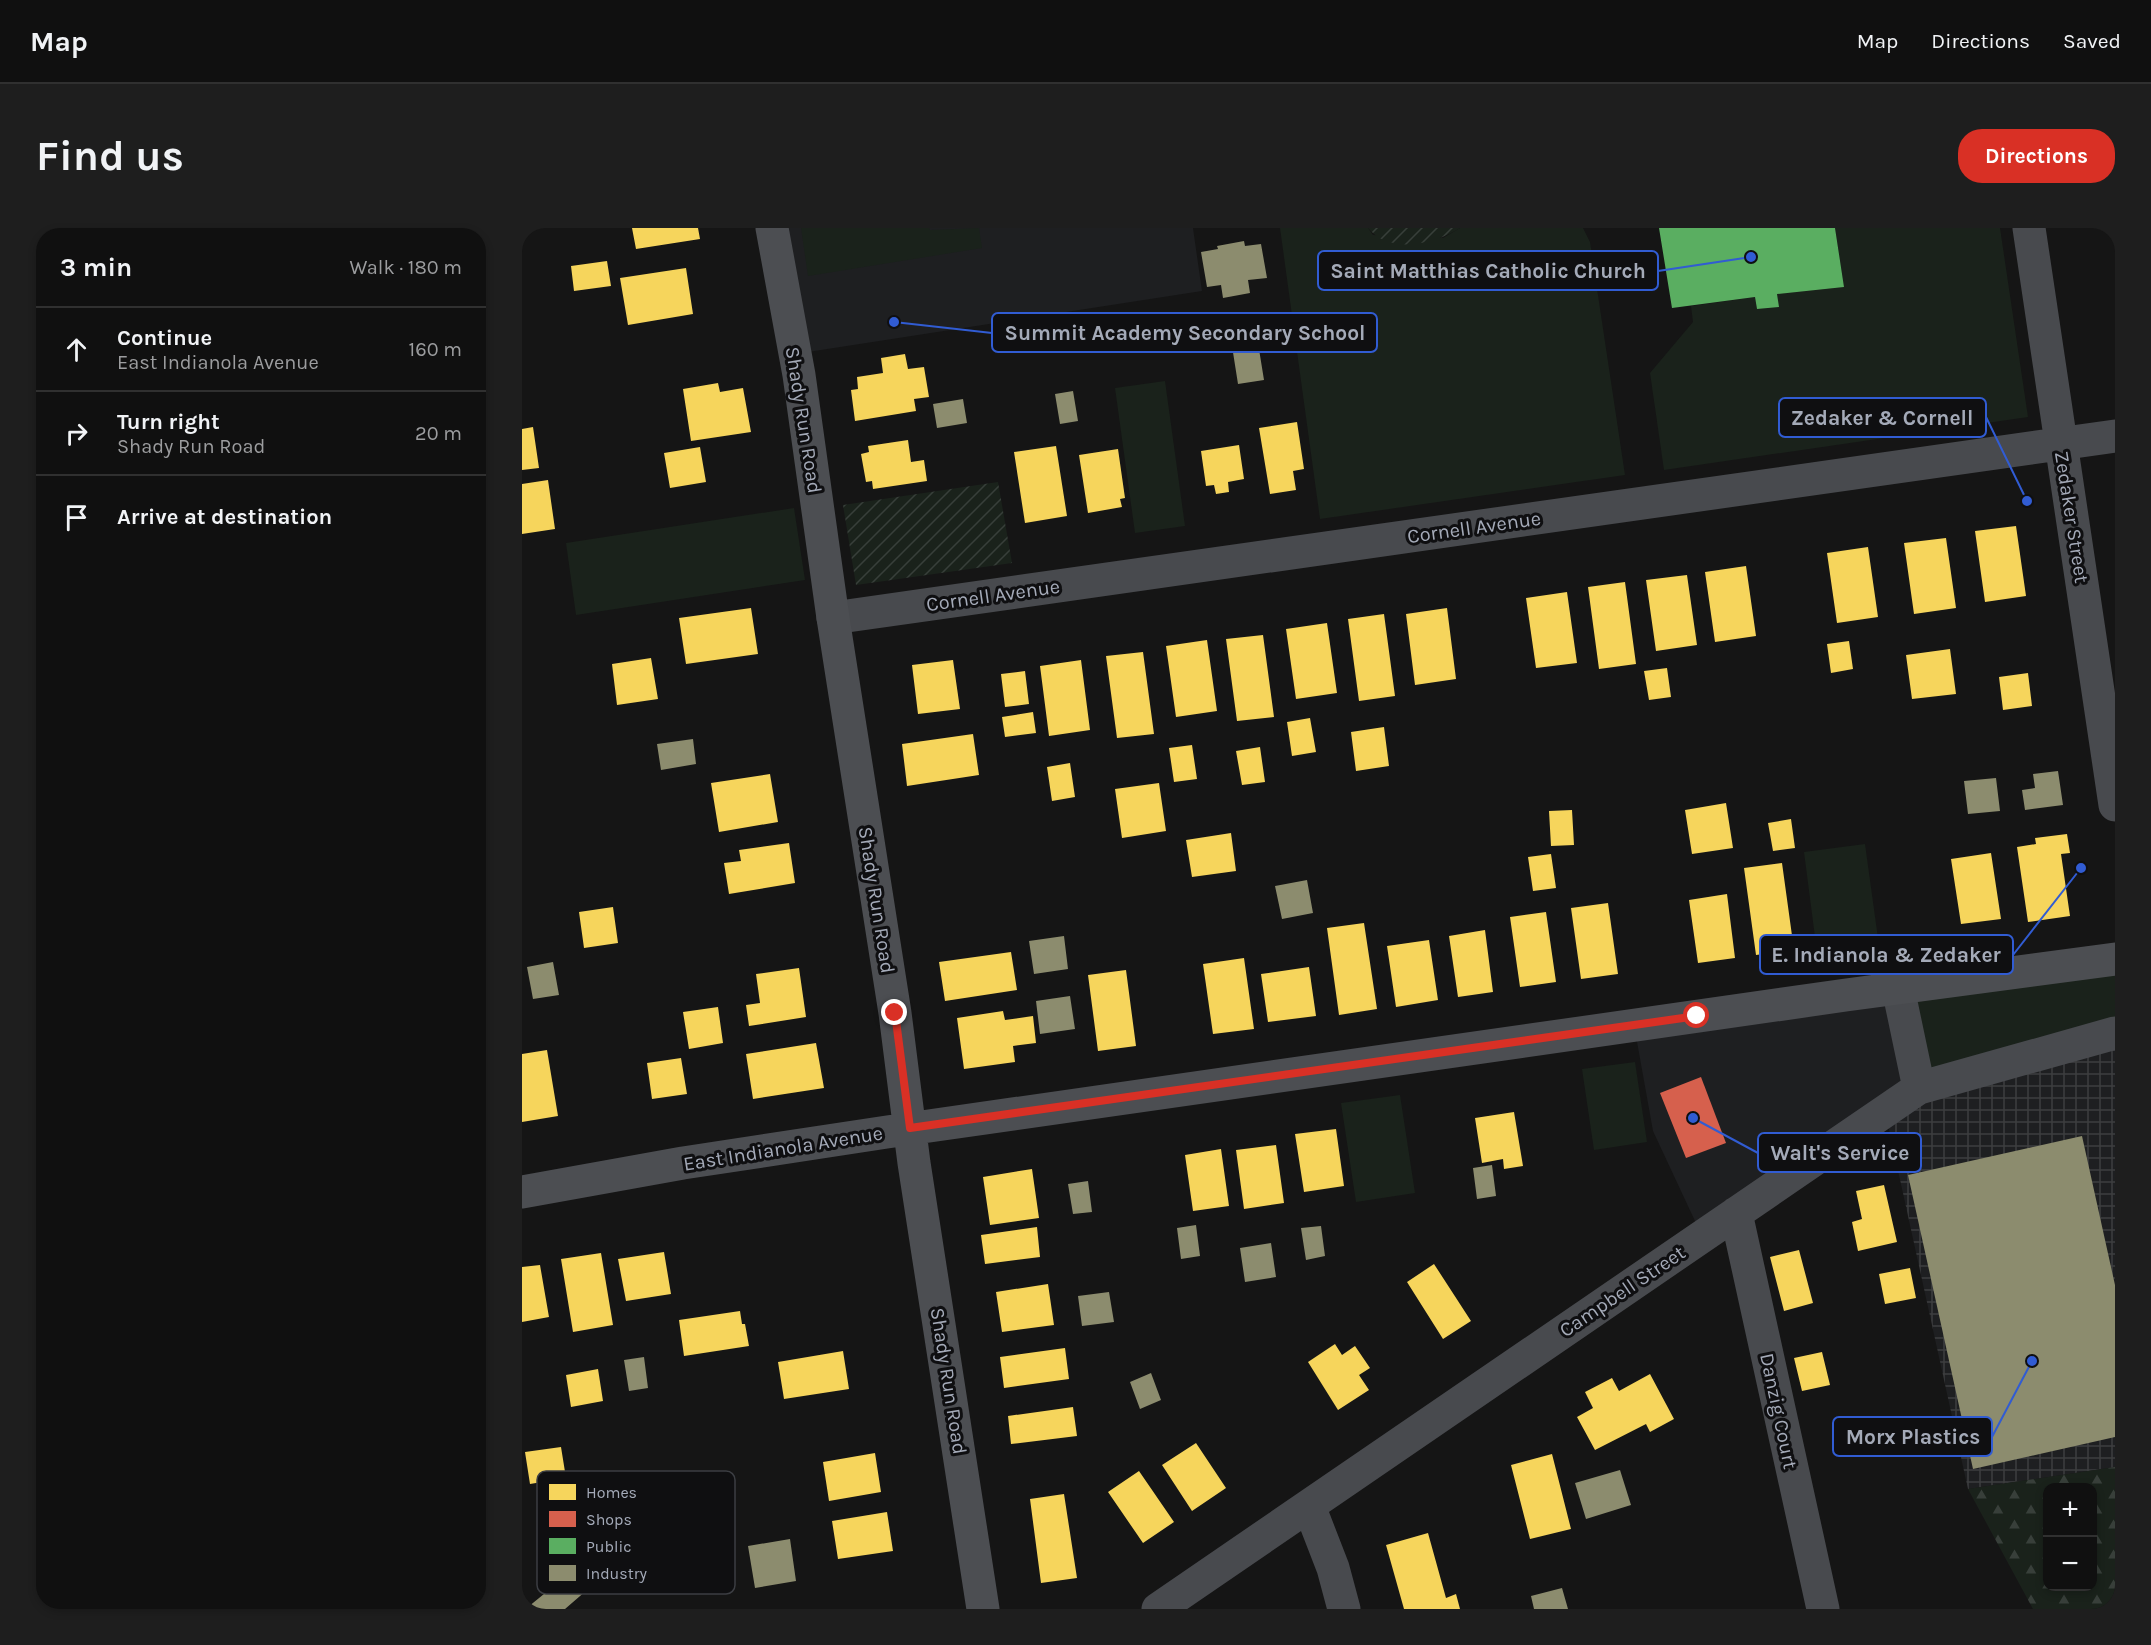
<!DOCTYPE html>
<html lang="en">
<head>
<meta charset="utf-8">
<style>
	body { margin:0; font-family:Karla,sans-serif; background:#1e1e1e; color:#f1f3f6 }
	.controls { position:absolute; right:18px; bottom:18px; display:grid; overflow:hidden; border-radius:12px; box-shadow:0 3px 9px #0003 }
	.controls button { width:54px; height:54px; display:grid; place-items:center; padding:0; border:0; border-bottom:2px solid #303030; background:#101010; color:#f1f3f6; font:30px sans-serif }
	.stop { position:absolute; width:18px; height:18px; margin:-14px; border:4px solid #d93025; border-radius:50%; background:#fff }
	.stop.end { background:#d93025; border-color:#fff; box-shadow:0 2px 6px #0008 }
	.list { margin:0; padding:0; list-style:none }
	h2 { display:flex; justify-content:space-between; align-items:center; height:78px; margin:0; padding:0 24px; font-size:26px }
	h2 small { font-size:20px; font-weight:400; color:#9c9d9f }
	.list li { display:grid; grid-template-columns:39px 1fr auto; gap:18px; align-items:center; box-sizing:border-box; height:84px; padding:0 24px; border-top:2px solid #303030 }
	.list b { display:block; font-size:22px; white-space:nowrap }
	.list p { margin:0; font-size:20px; white-space:nowrap; color:#9c9d9f }
	.list em { font-size:20px; font-style:normal; color:#9c9d9f }
	.icon { flex:none; width:33px; height:33px; fill:none; stroke:currentColor; stroke-width:2; stroke-linecap:round; stroke-linejoin:round }
	.map { position:relative; flex:none; width:1593px; height:1381px; overflow:hidden; border-radius:24px }
	header { display:flex; align-items:center; gap:36px; box-sizing:border-box; height:84px; padding:0 30px; background:#101010; border-bottom:2px solid #303030 }
	header strong { font-size:28px }
	nav { display:flex; gap:33px; margin-inline-start:auto; font-size:21px }
	.intro { display:flex; align-items:center; justify-content:space-between; box-sizing:border-box; height:144px; padding:0 36px }
	h1 { margin:0; font-size:42px }
	.button { padding:15px 27px; border-radius:24px; background:#d93025; color:#fff; font-size:21px; font-weight:700 }
	main { display:flex; gap:36px; padding:0 36px }
	aside { flex:1; background:#101010; border-radius:24px; box-shadow:0 3px 9px #0003 }
	.map>svg:first-child { display:block }
	.built { fill:#1e1f21 }
	.industrial { fill:url(#industrial-grid) }
	.grass { fill:#1a221b }
	.forest { fill:url(#forest-firs); fill-rule:evenodd }
	.garden { fill:url(#garden-furrows) }
	.homes { fill:#f6d55c }
	.shops { fill:#d6604d }
	.public { fill:#5aae61 }
	.industry { fill:#8c8c6e }
	.lines { fill:none; stroke-linecap:round; stroke-linejoin:round }
	.street { stroke:#484a4e; stroke-width:33 }
	.secondary { stroke:#4c4e52; stroke-width:33 }
	.route { stroke:#d93025; stroke-width:8 }
	.labels { text-anchor:middle; stroke-width:6; stroke-linejoin:round; paint-order:stroke }
	.street-label { font-size:20px; fill:#a4aab8; stroke:#0f0f11 }
	.key { fill:#0f0f11; stroke:#3c3e43; stroke-width:1.5 }
	.key-label { font-size:16px; fill:#a4aab8 }
	.leader { fill:none; stroke:#315cd3; stroke-width:2 }
	.callout-dot { fill:#315cd3; stroke:#0f0f11; stroke-width:2 }
	.callout { fill:#0f0f11; stroke:#315cd3; stroke-width:2 }
	.callout-label { font-size:21px; text-anchor:middle; font-weight:bold; fill:#a4aab8 }
</style>
</head>
<body>
<header>
<strong>Map</strong>
<nav><a>Map</a><a>Directions</a><a>Saved</a></nav>
</header>
<div class="intro"><h1>Find us</h1><a class="button">Directions</a></div>
<main>
<aside>
<h2>3 min<small>Walk · 180 m</small></h2>
<ul class="list">
<li><svg class="icon" aria-label="ahead" viewBox="0 0 24 24"><path d="M12 20V5M6 11l6-6 6 6"/></svg><div><b>Continue</b><p>East Indianola Avenue</p></div><em>160 m</em></li>
<li><svg class="icon" aria-label="right" viewBox="0 0 24 24"><path d="M7 20v-9h11M14 6l5 5-5 5"/></svg><div><b>Turn right</b><p>Shady Run Road</p></div><em>20 m</em></li>
<li><svg class="icon" aria-label="arrive" viewBox="0 0 24 24"><path d="M6 21V4h12l-3 4 3 4H6"/></svg><div><b>Arrive at destination</b></div></li>
</ul>
</aside>
<div class="map">
<svg width="1593" height="1381" viewBox="0 0 1593 1381">
	<defs>
		<pattern id="industrial-grid" width="8" height="8" patternUnits="userSpaceOnUse" patternTransform="scale(1.5)"><rect width="8" height="8" fill="#1e1f21"/><path d="M0 4h8M4 0v8" fill="none" stroke="#3c3d3f"/></pattern>
		<pattern id="forest-firs" width="22" height="20" patternUnits="userSpaceOnUse" patternTransform="scale(1.5)"><rect width="22" height="20" fill="#1a221b"/><path d="M5 1l3.5 6h-7zM16 11l3.5 6h-7z" fill="#383f3a"/></pattern>
		<pattern id="garden-furrows" width="10" height="10" patternUnits="userSpaceOnUse" patternTransform="scale(1.5)"><rect width="10" height="10" fill="#1a221b"/><path d="M-1 1l2-2M0 10L10 0M9 11l2-2" fill="none" stroke="#383f3a"/></pattern>
	</defs>
	<rect width="100%" height="100%" fill="#151515"/>
	<path class="built" d="M250,0H671L680,63L273,126Z
		M1376,760L1397,860L1180,1008L1131,903L1112,797Z"/>
	<path class="industrial" d="M1593,805V1239L1446,1261L1363,883Z"/>
	<path class="grass" d="M279,0H407L408,2L457,0L460,20L286,48Z
		M758,0H846L851,7L921,10L938,0H1061L1068,14L1103,247L798,291Z
		M1313,0H1478L1506,189L1142,242L1128,145L1171,94L1169,78L1233,69L1235,81L1256,79L1255,66L1322,59Z
		M643,153L663,298L613,305L593,160Z
		M272,280L283,352L54,387L44,315Z
		M1343,616L1359,732L1297,740L1282,624Z
		M1593,731V805L1397,860L1376,760Z
		M1113,834L1125,914L1072,922L1060,841Z
		M878,867L893,965L834,974L819,875Z"/>
	<path class="forest" d="M1593,1239V1381H1511L1446,1261ZM1526,1260H1570V1358H1526Z"/>
	<path class="garden" d="M846,0H938C913,16 868,27 846,0Z
		M476,254L490,335L334,357L321,277Z"/>
	<path class="homes" d="M110,0H176L178,11L114,21Z
		M85,33L89,58L52,63L49,38Z
		M164,40L171,86L106,97L98,50Z
		M383,126L386,141L402,139L407,169L392,171L394,183L333,193L329,162L336,161L335,149L361,145L359,130Z
		M196,155L198,164L221,160L229,204L169,213L161,161Z
		M775,194L782,241L771,243L774,262L748,266L737,200Z
		M11,199L17,240L0,242V201Z
		M386,212L389,234L402,232L405,253L351,261L350,253L344,254L339,226L347,224L346,218Z
		M717,217L722,251L706,254L707,264L694,266L692,257L684,258L679,223Z
		M534,218L545,288L503,295L492,224Z
		M178,219L184,254L148,260L142,225Z
		M596,221L603,270L598,271L600,279L566,285L557,227Z
		M26,252L33,301L0,306V256Z
		M1494,298L1504,368L1463,374L1453,303Z
		M1424,310L1434,380L1392,386L1382,315Z
		M1346,319L1356,389L1315,395L1305,325Z
		M1224,338L1234,408L1193,414L1183,344Z
		M1165,347L1175,417L1134,423L1124,352Z
		M1103,354L1114,436L1077,441L1066,359Z
		M1045,364L1055,435L1014,440L1004,370Z
		M229,380L236,426L164,436L157,390Z
		M925,380L934,451L893,457L884,386Z
		M862,386L873,468L837,473L826,391Z
		M805,395L815,465L774,471L764,401Z
		M741,407L752,489L715,493L704,411Z
		M685,412L695,483L654,489L644,418Z
		M1327,413L1331,441L1309,445L1305,416Z
		M1428,421L1434,466L1390,471L1384,427Z
		M621,424L632,506L595,510L584,428Z
		M129,430L136,471L95,477L90,436Z
		M431,432L438,481L396,486L390,437Z
		M559,432L568,502L527,508L518,438Z
		M1145,440L1149,469L1127,472L1122,443Z
		M503,443L507,476L483,479L479,446Z
		M1506,445L1510,478L1481,482L1477,449Z
		M511,484L514,505L483,509L480,489Z
		M788,490L794,524L770,528L765,494Z
		M862,499L867,538L834,543L829,504Z
		M451,506L457,547L385,558L380,516Z
		M670,517L675,551L652,554L647,520Z
		M738,519L743,554L720,557L714,523Z
		M548,535L553,569L530,573L525,539Z
		M248,546L256,594L197,604L189,555Z
		M637,555L644,603L600,610L593,561Z
		M1204,575L1211,620L1170,626L1163,582Z
		M1050,582L1052,617L1029,618L1027,583Z
		M1269,591L1273,620L1251,623L1246,595Z
		M709,605L714,643L670,649L664,612Z
		M1545,606L1548,625L1539,626L1548,688L1506,694L1495,619L1514,616L1513,610Z
		M267,615L273,655L207,666L202,635L219,633L217,622Z
		M1469,625L1479,691L1439,696L1429,631Z
		M1029,626L1034,660L1011,663L1006,629Z
		M1260,635L1272,722L1234,727L1222,640Z
		M1205,666L1213,730L1176,735L1167,672Z
		M1086,675L1096,746L1059,751L1049,680Z
		M91,679L96,715L62,720L57,684Z
		M1024,684L1034,754L998,759L988,689Z
		M842,695L855,781L817,787L805,700Z
		M963,702L971,764L936,769L927,708Z
		M907,712L916,772L874,779L865,718Z
		M489,724L495,762L423,773L417,734Z
		M722,730L732,801L691,806L681,736Z
		M787,739L794,788L746,794L739,746Z
		M277,740L284,789L227,798L224,777L238,775L234,746Z
		M604,742L614,818L576,823L566,747Z
		M196,779L201,815L167,821L161,784Z
		M481,783L483,792L511,788L514,815L491,818L493,834L442,841L435,790Z
		M294,815L302,860L231,871L224,826Z
		M25,822L36,888L0,894V826Z
		M159,830L165,866L130,871L125,835Z
		M992,884L1001,938L982,941L981,931L960,935L953,890Z
		M814,901L822,958L782,964L773,906Z
		M754,917L762,975L722,981L714,922Z
		M699,921L707,978L671,983L663,927Z
		M510,941L517,990L468,997L461,949Z
		M1362,957L1375,1014L1336,1023L1330,994L1340,991L1334,963Z
		M515,999L518,1029L463,1036L459,1007Z
		M1277,1022L1291,1075L1262,1083L1248,1029Z
		M142,1024L149,1066L104,1073L96,1031Z
		M79,1025L91,1097L51,1104L39,1031Z
		M912,1036L949,1093L921,1111L885,1054Z
		M18,1037L27,1089L0,1094V1039Z
		M1388,1040L1394,1070L1363,1076L1357,1046Z
		M526,1056L532,1097L480,1104L474,1064Z
		M218,1083L220,1096H223L227,1118L162,1128L157,1092Z
		M813,1116L820,1127L833,1118L848,1140L837,1147L847,1162L816,1182L786,1134Z
		M543,1120L547,1151L482,1160L478,1129Z
		M321,1123L327,1161L262,1171L256,1134Z
		M1300,1124L1308,1157L1280,1163L1272,1130Z
		M76,1141L81,1173L49,1179L44,1147Z
		M1128,1146L1152,1191L1128,1204L1124,1196L1073,1222L1055,1189L1071,1180L1063,1164L1090,1150L1097,1163Z
		M551,1179L555,1208L489,1216L486,1188Z
		M674,1215L704,1260L670,1283L640,1237Z
		M39,1219L44,1250L8,1256L3,1224Z
		M353,1225L359,1264L307,1273L301,1234Z
		M1030,1226L1049,1301L1008,1311L989,1237Z
		M617,1243L652,1294L621,1315L586,1264Z
		M542,1266L555,1350L519,1355L508,1271Z
		M365,1284L371,1323L316,1331L310,1293Z
		M906,1305L924,1370L934,1366L938,1381H882L864,1317Z"/>
	<path class="shops" d="M1179,849L1204,915L1164,930L1138,865Z"/>
	<path class="public" d="M1137,0H1313L1322,59L1255,66L1257,79L1235,81L1233,69L1150,80Z"/>
	<path class="industry" d="M722,13L723,18L739,16L745,50L726,52L728,65L701,70L699,57L685,59L679,24L696,21L695,18Z
		M736,115L742,152L716,156L710,118Z
		M551,163L556,193L538,196L533,166Z
		M441,171L445,195L415,200L411,176Z
		M171,511L174,536L139,542L135,516Z
		M1536,543L1541,577L1503,582L1500,562L1513,560L1511,546Z
		M1474,550L1478,583L1446,586L1442,553Z
		M785,652L791,685L760,691L753,658Z
		M542,708L546,741L512,746L507,713Z
		M31,734L37,767L11,771L5,739Z
		M548,768L553,801L518,806L514,773Z
		M1560,908L1593,1057V1209L1451,1241L1386,947Z
		M970,937L974,968L955,971L951,940Z
		M566,953L570,984L551,986L546,956Z
		M674,997L678,1028L659,1031L655,1000Z
		M799,998L803,1028L784,1032L779,1000Z
		M749,1015L754,1049L723,1054L718,1020Z
		M587,1064L592,1094L560,1098L556,1068Z
		M122,1129L126,1160L107,1163L102,1132Z
		M629,1145L639,1172L618,1181L608,1154Z
		M1098,1242L1109,1277L1064,1291L1053,1255Z
		M268,1311L274,1353L233,1360L226,1318Z
		M49,1344L65,1362L43,1381H8L6,1379Z
		M1040,1360L1046,1381H1012L1009,1368Z"/>
	<g class="lines">
		<path class="street" d="M1507,0L1593,577
			M311,390L1593,208
			M1376,760L1397,860
			M1214,985L1301,1381
			M787,1278L811,1340L822,1381
			M636,1381L1397,860L1593,805"/>
		<path class="secondary" d="M250,0L277,147L311,390L373,785L392,935L461,1381
			M0,964L161,935L365,904L1324,767L1593,731"/>
	</g>
	<g class="lines">
		<path class="route" d="M373,785L388,900L1175,788"/>
	</g>
	<g class="labels">
		<g class="street-label">
			<text transform="translate(282 192) rotate(81)" y="7">Shady Run Road</text>
			<text transform="translate(1550 289) rotate(81)" y="7">Zedaker Street</text>
			<text transform="translate(952 299) rotate(-8)" y="7">Cornell Avenue</text>
			<text transform="translate(471 367) rotate(-8)" y="7">Cornell Avenue</text>
			<text transform="translate(355 672) rotate(81)" y="7">Shady Run Road</text>
			<text transform="translate(261 920) rotate(-9)" y="7">East Indianola Avenue</text>
			<text transform="translate(1100 1063) rotate(-34)" y="7">Campbell Street</text>
			<text transform="translate(427 1153) rotate(81)" y="7">Shady Run Road</text>
			<text transform="translate(1257 1183) rotate(78)" y="7">Danzig Court</text>
		</g>
	</g>
	<rect x="15" y="1243" width="198" height="123" rx="9" class="key"/>
	<rect x="27" y="1256" width="27" height="16" fill="#f6d55c"/>
	<rect x="27" y="1283" width="27" height="16" fill="#d6604d"/>
	<rect x="27" y="1310" width="27" height="16" fill="#5aae61"/>
	<rect x="27" y="1337" width="27" height="16" fill="#8c8c6e"/>
	<g class="key-label">
		<text x="64" y="1270">Homes</text>
		<text x="64" y="1297">Shops</text>
		<text x="64" y="1324">Public</text>
		<text x="64" y="1351">Industry</text>
	</g>
	<path class="leader" d="M1229 29L1136 43M372 94L470 105M1505 273L1464 189M1559 640L1491 727M1171 890L1236 925M1510 1133L1470 1209"/>
	<g class="callout-dot">
		<circle cx="1229" cy="29" r="6"/>
		<circle cx="372" cy="94" r="6"/>
		<circle cx="1505" cy="273" r="6"/>
		<circle cx="1559" cy="640" r="6"/>
		<circle cx="1171" cy="890" r="6"/>
		<circle cx="1510" cy="1133" r="6"/>
	</g>
	<g class="callout">
		<rect x="796" y="23" width="340" height="39" rx="6"/>
		<rect x="470" y="85" width="385" height="39" rx="6"/>
		<rect x="1257" y="170" width="207" height="39" rx="6"/>
		<rect x="1238" y="707" width="253" height="39" rx="6"/>
		<rect x="1236" y="905" width="163" height="39" rx="6"/>
		<rect x="1311" y="1189" width="159" height="39" rx="6"/>
	</g>
	<g class="callout-label">
		<text x="966" y="50">Saint Matthias Catholic Church</text>
		<text x="663" y="112">Summit Academy Secondary School</text>
		<text x="1360" y="197">Zedaker &amp; Cornell</text>
		<text x="1364" y="734">E. Indianola &amp; Zedaker</text>
		<text x="1318" y="932">Walt's Service</text>
		<text x="1391" y="1216">Morx Plastics</text>
	</g>
</svg>
<div class="controls">
<button>+</button>
<button>−</button>
</div>
<div class="stop" style="left:1175px;top:788px"></div>
<div class="stop end" style="left:373px;top:785px"></div>
</div>
</main>
</body>
</html>
